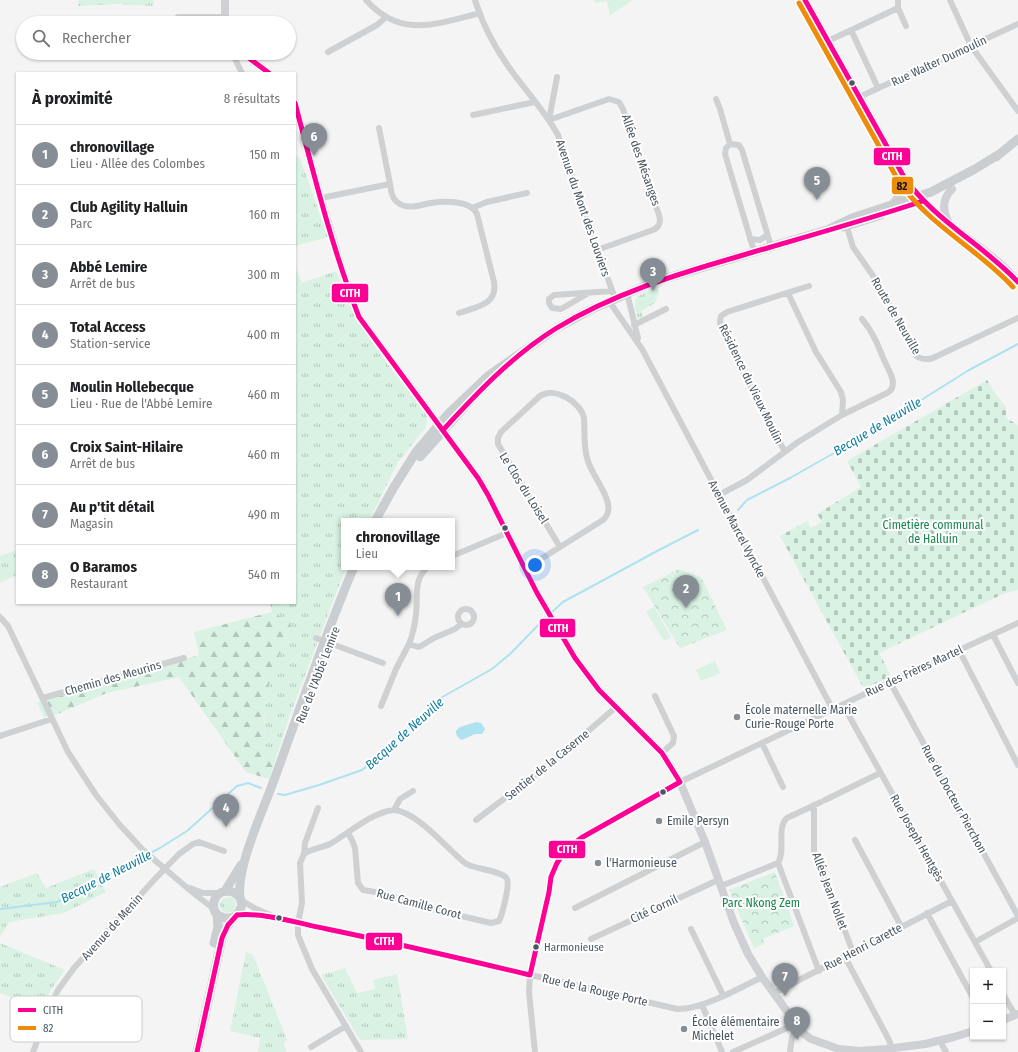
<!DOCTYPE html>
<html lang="fr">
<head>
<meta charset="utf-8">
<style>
	body { margin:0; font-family:"Fira Sans Condensed",sans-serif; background:#f2f2f2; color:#202124 }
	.controls { position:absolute; right:12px; bottom:12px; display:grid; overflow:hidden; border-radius:0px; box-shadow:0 1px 3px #0004 }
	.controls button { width:36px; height:36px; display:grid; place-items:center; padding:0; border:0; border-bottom:1px solid #e0e0e0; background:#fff; color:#202124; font:20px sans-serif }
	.you { position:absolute; left:535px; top:565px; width:14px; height:14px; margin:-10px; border:3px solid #fff; border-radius:50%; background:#1a73e8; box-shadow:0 0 0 6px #1a73e833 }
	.badge { display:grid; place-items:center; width:26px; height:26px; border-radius:50%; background:#868d94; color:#fff; font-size:13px; font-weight:700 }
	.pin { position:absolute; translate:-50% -33px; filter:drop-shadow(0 1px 2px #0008) }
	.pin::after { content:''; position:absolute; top:21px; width:14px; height:12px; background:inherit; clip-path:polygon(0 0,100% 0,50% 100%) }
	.popup { position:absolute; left:341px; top:518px; width:114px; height:52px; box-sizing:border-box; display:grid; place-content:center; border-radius:0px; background:#fff; filter:drop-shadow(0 1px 3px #0005); font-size:13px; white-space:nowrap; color:#757577 }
	.popup b { font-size:15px; color:#202124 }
	.popup::after { content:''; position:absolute; left:50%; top:100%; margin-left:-8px; border:8px solid transparent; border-top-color:#fff }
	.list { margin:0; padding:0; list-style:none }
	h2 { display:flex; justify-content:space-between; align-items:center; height:52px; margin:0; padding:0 16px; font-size:17px }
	h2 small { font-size:13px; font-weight:400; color:#757577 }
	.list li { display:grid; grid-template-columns:26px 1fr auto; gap:12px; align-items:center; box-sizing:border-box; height:60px; padding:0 16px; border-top:1px solid #e0e0e0 }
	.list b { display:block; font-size:15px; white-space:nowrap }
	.list p { margin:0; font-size:13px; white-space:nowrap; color:#757577 }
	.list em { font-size:13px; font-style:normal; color:#757577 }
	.icon { flex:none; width:22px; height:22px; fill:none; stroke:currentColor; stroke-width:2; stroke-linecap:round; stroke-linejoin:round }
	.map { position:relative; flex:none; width:1018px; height:1052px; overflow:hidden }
	.search { position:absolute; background:#fff; box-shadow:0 1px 3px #0004; left:16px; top:16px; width:280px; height:44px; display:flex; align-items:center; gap:10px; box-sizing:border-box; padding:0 14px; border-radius:22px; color:#757577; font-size:15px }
	.panel { position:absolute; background:#fff; box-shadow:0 1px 3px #0004; left:16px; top:72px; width:280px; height:532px; border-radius:0px }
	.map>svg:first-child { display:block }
	.grass { fill:url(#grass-tufts) }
	.forest { fill:url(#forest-firs) }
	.cemetery { fill:url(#cemetery-stones) }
	.park { fill:url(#park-crowns) }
	.garden { fill:#d9f2e3 }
	.water { fill:#aee2f0 }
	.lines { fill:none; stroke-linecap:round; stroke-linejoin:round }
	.stream { stroke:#aee2f0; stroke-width:2 }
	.street { stroke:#ced0d2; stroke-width:6 }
	.secondary { stroke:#ced0d4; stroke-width:8 }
	.primary { stroke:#caced1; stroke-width:9 }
	.bus-1-casing { stroke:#fff; stroke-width:8 }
	.bus-2-casing { stroke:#fff; stroke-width:8 }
	.bus-1 { stroke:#ff0096; stroke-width:5 }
	.bus-2 { stroke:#ed8c0a; stroke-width:5 }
	.bus-dot { fill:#4a5661; stroke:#fff; stroke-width:1.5 }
	.poi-dot { fill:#868d94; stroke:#fff; stroke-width:1.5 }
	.labels { text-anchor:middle; stroke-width:4; stroke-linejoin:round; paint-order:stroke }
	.bus-label { font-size:11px; fill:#4a5661; stroke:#fff; text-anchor:start }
	.street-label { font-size:12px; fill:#4a5661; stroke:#fff }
	.park-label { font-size:12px; fill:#17864f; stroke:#fff }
	.poi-label { font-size:12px; fill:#4a5661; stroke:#fff; text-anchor:start }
	.water-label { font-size:13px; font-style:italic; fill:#0c7c9b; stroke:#fff }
	.key { fill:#fff; stroke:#c9ccd0; stroke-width:1 }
	.key-label { font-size:11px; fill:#4a5661 }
	.line-badge { stroke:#fff; stroke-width:1.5 }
	.badge-label { font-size:11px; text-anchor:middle; font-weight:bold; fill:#fff }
	.pale-badge-label { font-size:11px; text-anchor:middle; font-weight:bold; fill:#111 }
</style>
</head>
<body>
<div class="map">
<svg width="1018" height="1052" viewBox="0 0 1018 1052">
	<defs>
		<pattern id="grass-tufts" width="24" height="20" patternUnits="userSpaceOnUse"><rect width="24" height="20" fill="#d9f2e3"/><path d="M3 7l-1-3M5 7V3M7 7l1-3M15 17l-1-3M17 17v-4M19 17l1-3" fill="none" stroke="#b2c7bb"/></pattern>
		<pattern id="forest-firs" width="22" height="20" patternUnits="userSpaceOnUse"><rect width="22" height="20" fill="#d9f2e3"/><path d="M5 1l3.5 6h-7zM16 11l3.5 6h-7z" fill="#b2c7bb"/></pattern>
		<pattern id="cemetery-stones" width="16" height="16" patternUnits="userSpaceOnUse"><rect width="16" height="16" fill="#d9f2e3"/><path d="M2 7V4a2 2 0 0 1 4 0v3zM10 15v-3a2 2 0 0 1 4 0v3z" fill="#b2c7bb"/></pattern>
		<pattern id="park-crowns" width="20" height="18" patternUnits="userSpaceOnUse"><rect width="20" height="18" fill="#d9f2e3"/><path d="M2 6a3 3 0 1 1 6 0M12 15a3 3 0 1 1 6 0" fill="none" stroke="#b2c7bb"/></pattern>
	</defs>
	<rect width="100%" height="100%" fill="#f4f4f4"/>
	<path class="grass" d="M78,0H154L153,6L118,4L78,6Z
		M594,0H632L610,16L607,1L595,3Z
		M295,155L300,158L328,237L295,246Z
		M295,267L302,283L336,271L355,318L386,362L427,416L426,427L398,462L369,521H344V567H346L290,715L275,760L265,756L264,698L291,623L272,612L270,603H295Z
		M657,288L659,292L655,303L641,311L643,316L637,319C632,295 636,296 657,288Z
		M17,550V575L0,583V556Z
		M94,869L106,892L64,913L9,922L0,937V887L37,873L46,888Z
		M220 905a8 8 0 1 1 16 0a8 8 0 1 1-16 0Z
		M0,943L65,970L50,991L42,1010L0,993Z
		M246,952L253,955L287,1040L284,1043L286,1052H258L260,1038L230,1031Z
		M345,968L357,993L375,989L373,980L397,974L408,1039L360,1040L321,975Z"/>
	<path class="forest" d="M272,612L291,623L264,698L265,756L275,760L269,779L246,772L179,677L107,693L55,715L44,717L37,702L199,655L194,632Z"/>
	<path class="cemetery" d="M987,380L997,396L1006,407V418L1018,425V590L1005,593L879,653L891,676L864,689L780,536L807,521L811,528L822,522L817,514L861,487L847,461Z"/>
	<path class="park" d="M679,569L701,577L727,630L680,648L643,587Z
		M775,872L794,926L763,939L764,944L754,948L729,890Z"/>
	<path class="garden" d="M654,607L671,637L664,641L646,612Z
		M715,661L720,673L701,681L696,670Z"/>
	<path class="water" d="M476,722L481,723L485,729L482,734H475L462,740C458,738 456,736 456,731L460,727Z"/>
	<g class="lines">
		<path class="stream" d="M738,510L747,500L790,478L864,436L969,370L1018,344
			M552,612L563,602L659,550L698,530
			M278,794L285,795L319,785L362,770L376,759L437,700L492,669L510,654L548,615
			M0,909L57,902L160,848L187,831L237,786L248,783L261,788"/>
		<path class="street" d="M366,0C401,39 436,24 480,13
			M475,0C483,26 497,51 513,73C528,93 546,113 558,135L597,250L615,298
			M898,0V8L906,26
			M950,0L971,46L1018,111
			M178,17H225
			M851,30L878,88
			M828,41L898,8
			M328,52L377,25L386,17
			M234,53L236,61L242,73
			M859,97L1018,24
			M716,99L720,109L730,144
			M473,115L535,102
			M549,120L609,99L619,102L623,109L659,215C661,222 660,227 653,230L597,250
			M549,120L557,77
			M379,128L390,184
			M321,198L390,184C391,189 391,197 396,201C406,211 419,205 431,203C444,201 471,200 477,214L494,282C498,305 476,307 459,313
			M472,208L487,202L527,193
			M846,224L853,247L878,283L914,354C920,360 926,360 933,358L1018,318
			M750,239L760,240L767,235
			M754,251L725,154L726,148L730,144L739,145L742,150L771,246
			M627,293L638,338
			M587,294L561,309L552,308L549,303V299L554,295L612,291
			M609,301L642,349L833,710
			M634,325L666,309
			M842,415L887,393C891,391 893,388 893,383C893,376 887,367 884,360C878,345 873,332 862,319
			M785,452L722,331C720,326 719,322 721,316L727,312L809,286
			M719,495L747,480L798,442L842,415L843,400L841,392L816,352L788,293
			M452,556L507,533
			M525,569L603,520C620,506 592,477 588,461C583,448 585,431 584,418C581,402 554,386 540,396L501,432L498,438V444L560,547
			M458 617a8 8 0 1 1 16 0a8 8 0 1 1-16 0Z
			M0,617L8,626L68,752L96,795L119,824L143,850L192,892L214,909
			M993,635L1018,683
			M316,638L383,663
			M409,644C413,634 415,624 416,614C418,597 413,579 428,567
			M959,650L1018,765
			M890,682L1018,916
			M655,696L674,736L673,743L662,753
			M43,698L184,658
			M843,705L991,971
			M381,706L396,669L409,644L418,647L421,646L434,638L455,629L461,624
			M0,736L52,719
			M762,743L783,787
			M825,800L880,773
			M814,805V851L853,952
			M318,808L305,843L304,854L300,863L302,903L298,923V935L312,969L361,1052
			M476,820L555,760L616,707
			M348,833L352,840L355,848L358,883L363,890L387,894L415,905L491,923L499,921C502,915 510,885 507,879C503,870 474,870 465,863C446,848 418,812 394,810
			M855,840L901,926
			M304,854C312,848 322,848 330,844C349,833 372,812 394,810L400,799L413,791
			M778,863L819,971
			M778,863C786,850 776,828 787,818L821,802
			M721,886L778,863
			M190,888L203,893H219
			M241,900L256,909L275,917
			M575,908L705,842
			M927,913L973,998
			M237,915L247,914L284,920L394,943L677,1009C701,1010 740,988 762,977
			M691,929L723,995
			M591,939L718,880
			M975,942L1018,918
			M845,957L889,1040L893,1051
			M774,993L952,901
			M1003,994L1015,1015
			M702,1005L722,1052
			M940,1041L946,1052
			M311,1047L346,1026
			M33,1052L50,1007L58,990L74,968L154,880L179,854L193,844L199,842L224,851
			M535,1052L529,992L530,975L549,892L551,877L560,859L572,844L611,820L680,782L890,682L1018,623
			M733,1052L796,1024
			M790,1052L792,1037L798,1027"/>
		<path class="secondary" d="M225,0V23
			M805,0L904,177C929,220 986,243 1018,282
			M242,53L269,73
			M295,103L318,190L347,286L359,317L478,478L488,495L537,593L575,658L599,690L662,753L680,782L705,842L734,923L748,954L762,977L803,1033L811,1039L839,1049L859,1051L886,1049L925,1044L954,1037L973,1031
			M890,206C901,197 903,187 900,173
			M948,221C942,209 943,198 952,189
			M1003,1020L1018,1014"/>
		<path class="primary" d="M996,157L1018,139
			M843,227L881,215
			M420,457L476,394
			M375,521L394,487L416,452L449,413L488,376L555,329L590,310L654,282L827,230L852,218L931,192L975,169L1001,153
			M225,891L241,865
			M240,898C236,867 263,811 274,780C300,709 324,637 354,567
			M214,943L218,927L217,914
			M197,1052L222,938C223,933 226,928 229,924C234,916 246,909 240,898C233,887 216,890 214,902C211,915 224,921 234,917"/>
		<g class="bus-1-casing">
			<path id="bus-1" d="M805,0L904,177C935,221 981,243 1018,282
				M242,53L269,73
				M295,103C314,175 332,248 359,317L478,478L488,495L537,593L575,658L599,690L662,753L680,782
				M443,430C477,393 512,356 555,329C612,294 677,274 740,256C801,238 863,221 923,201
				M237,915C263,912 301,924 327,929C395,943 463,959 530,975
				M530,975L549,892L551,877L557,863L565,851L581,838L680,782
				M197,1052L222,938L228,925L237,915"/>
		</g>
		<g class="bus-2-casing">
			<path id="bus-2" d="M799,3L898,180C928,225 977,248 1013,287"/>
		</g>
		<use href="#bus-1" class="bus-1"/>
		<use href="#bus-2" class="bus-2"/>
	</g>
	<g class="bus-dot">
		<circle cx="852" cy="83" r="3.5"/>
		<circle cx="505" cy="528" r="3.5"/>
		<circle cx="663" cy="792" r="3.5"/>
		<circle cx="279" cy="918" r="3.5"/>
		<circle cx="536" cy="947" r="3.5"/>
	</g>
	<g class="poi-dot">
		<circle cx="737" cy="717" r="4"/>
		<circle cx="659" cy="821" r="4"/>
		<circle cx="598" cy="863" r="4"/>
		<circle cx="684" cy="1029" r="4"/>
	</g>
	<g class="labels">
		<g class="bus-label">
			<text x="544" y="951">Harmonieuse</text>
		</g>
		<g class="street-label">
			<text transform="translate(939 61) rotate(-25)" y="4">Rue Walter Dumoulin</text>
			<text transform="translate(641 160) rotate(71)" y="4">Allée des Mésanges</text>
			<text transform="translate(583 208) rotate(71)" y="4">Avenue du Mont des Louviers</text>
			<text transform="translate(896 316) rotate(60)" y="4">Route de Neuville</text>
			<text transform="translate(751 384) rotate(64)" y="4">Résidence du Vieux Moulin</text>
			<text transform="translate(524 488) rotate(58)" y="4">Le Clos du Loisel</text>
			<text transform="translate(737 529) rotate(62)" y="4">Avenue Marcel Vyncke</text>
			<text transform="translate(914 671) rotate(-25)" y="4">Rue des Frères Martel</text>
			<text transform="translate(318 675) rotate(-69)" y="4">Rue de l'Abbé Lemire</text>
			<text transform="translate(113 678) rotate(-16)" y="4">Chemin des Meurins</text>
			<text transform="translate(547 765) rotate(-39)" y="4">Sentier de la Caserne</text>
			<text transform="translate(954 799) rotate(61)" y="4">Rue du Docteur Pierchon</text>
			<text transform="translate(917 838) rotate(61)" y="4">Rue Joseph Hentgès</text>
			<text transform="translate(830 891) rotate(70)" y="4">Allée Jean Nollet</text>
			<text transform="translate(419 904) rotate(15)" y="4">Rue Camille Corot</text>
			<text transform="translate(654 909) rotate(-25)" y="4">Cité Cornil</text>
			<text transform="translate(112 927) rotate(-48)" y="4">Avenue de Menin</text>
			<text transform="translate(863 947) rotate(-28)" y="4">Rue Henri Carette</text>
			<text transform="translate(595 990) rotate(13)" y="4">Rue de la Rouge Porte</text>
		</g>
		<g class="park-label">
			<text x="933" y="529">Cimetière communal<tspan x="933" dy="14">de Halluin</tspan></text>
			<text x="761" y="907">Parc Nkong Zem</text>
		</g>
		<g class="poi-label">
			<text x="745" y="714">École maternelle Marie<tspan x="745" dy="14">Curie-Rouge Porte</tspan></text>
			<text x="667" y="825">Emile Persyn</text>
			<text x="606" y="867">l'Harmonieuse</text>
			<text x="692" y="1026">École élémentaire<tspan x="692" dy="14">Michelet</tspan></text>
		</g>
		<g class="water-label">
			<text transform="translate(877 426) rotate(-31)" y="5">Becque de Neuville</text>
			<text transform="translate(404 733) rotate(-42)" y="5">Becque de Neuville</text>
			<text transform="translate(106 876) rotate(-27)" y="5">Becque de Neuville</text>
		</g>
	</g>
	<rect x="10" y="996" width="132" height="46" rx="6" class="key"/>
	<rect x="18" y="1008" width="18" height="4" fill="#ff0096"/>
	<rect x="18" y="1026" width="18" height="4" fill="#ed8c0a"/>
	<g class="key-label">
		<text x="43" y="1014">CITH</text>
		<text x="43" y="1032">82</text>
	</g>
	<g class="line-badge">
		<rect x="873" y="147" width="38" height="19" rx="4" fill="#ff0096"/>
		<rect x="891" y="176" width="23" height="19" rx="4" fill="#ed8c0a"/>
		<rect x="331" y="283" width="38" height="20" rx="4" fill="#ff0096"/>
		<rect x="539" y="618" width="37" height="20" rx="4" fill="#ff0096"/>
		<rect x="548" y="840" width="38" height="19" rx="4" fill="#ff0096"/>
		<rect x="365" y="932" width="38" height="19" rx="4" fill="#ff0096"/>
	</g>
	<g class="badge-label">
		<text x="892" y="160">CITH</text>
		<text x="350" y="297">CITH</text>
		<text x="558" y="632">CITH</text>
		<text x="567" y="853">CITH</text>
		<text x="384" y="945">CITH</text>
	</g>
	<g class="pale-badge-label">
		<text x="902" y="190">82</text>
	</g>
</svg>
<div class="controls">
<button>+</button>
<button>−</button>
</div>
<div class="you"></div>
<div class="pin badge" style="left:398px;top:616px">1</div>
<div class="popup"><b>chronovillage</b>Lieu</div>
<div class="pin badge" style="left:686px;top:608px">2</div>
<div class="pin badge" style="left:653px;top:291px">3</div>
<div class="pin badge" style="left:226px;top:827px">4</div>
<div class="pin badge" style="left:817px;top:200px">5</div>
<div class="pin badge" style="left:314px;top:156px">6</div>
<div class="pin badge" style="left:785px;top:996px">7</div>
<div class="pin badge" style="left:797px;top:1040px">8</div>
<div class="search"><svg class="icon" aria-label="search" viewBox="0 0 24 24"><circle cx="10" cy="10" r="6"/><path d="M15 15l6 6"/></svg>Rechercher</div>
<section class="panel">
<h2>À proximité<small>8 résultats</small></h2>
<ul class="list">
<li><span class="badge">1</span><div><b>chronovillage</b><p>Lieu · Allée des Colombes</p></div><em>150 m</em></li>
<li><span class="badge">2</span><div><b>Club Agility Halluin</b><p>Parc</p></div><em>160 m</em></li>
<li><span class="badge">3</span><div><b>Abbé Lemire</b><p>Arrêt de bus</p></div><em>300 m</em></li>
<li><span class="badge">4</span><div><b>Total Access</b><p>Station-service</p></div><em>400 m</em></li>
<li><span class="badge">5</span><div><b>Moulin Hollebecque</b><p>Lieu · Rue de l'Abbé Lemire</p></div><em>460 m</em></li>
<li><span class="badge">6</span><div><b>Croix Saint-Hilaire</b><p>Arrêt de bus</p></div><em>460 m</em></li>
<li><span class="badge">7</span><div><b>Au p'tit détail</b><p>Magasin</p></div><em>490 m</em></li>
<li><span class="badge">8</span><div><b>O Baramos</b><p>Restaurant</p></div><em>540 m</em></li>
</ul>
</section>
</div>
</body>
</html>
